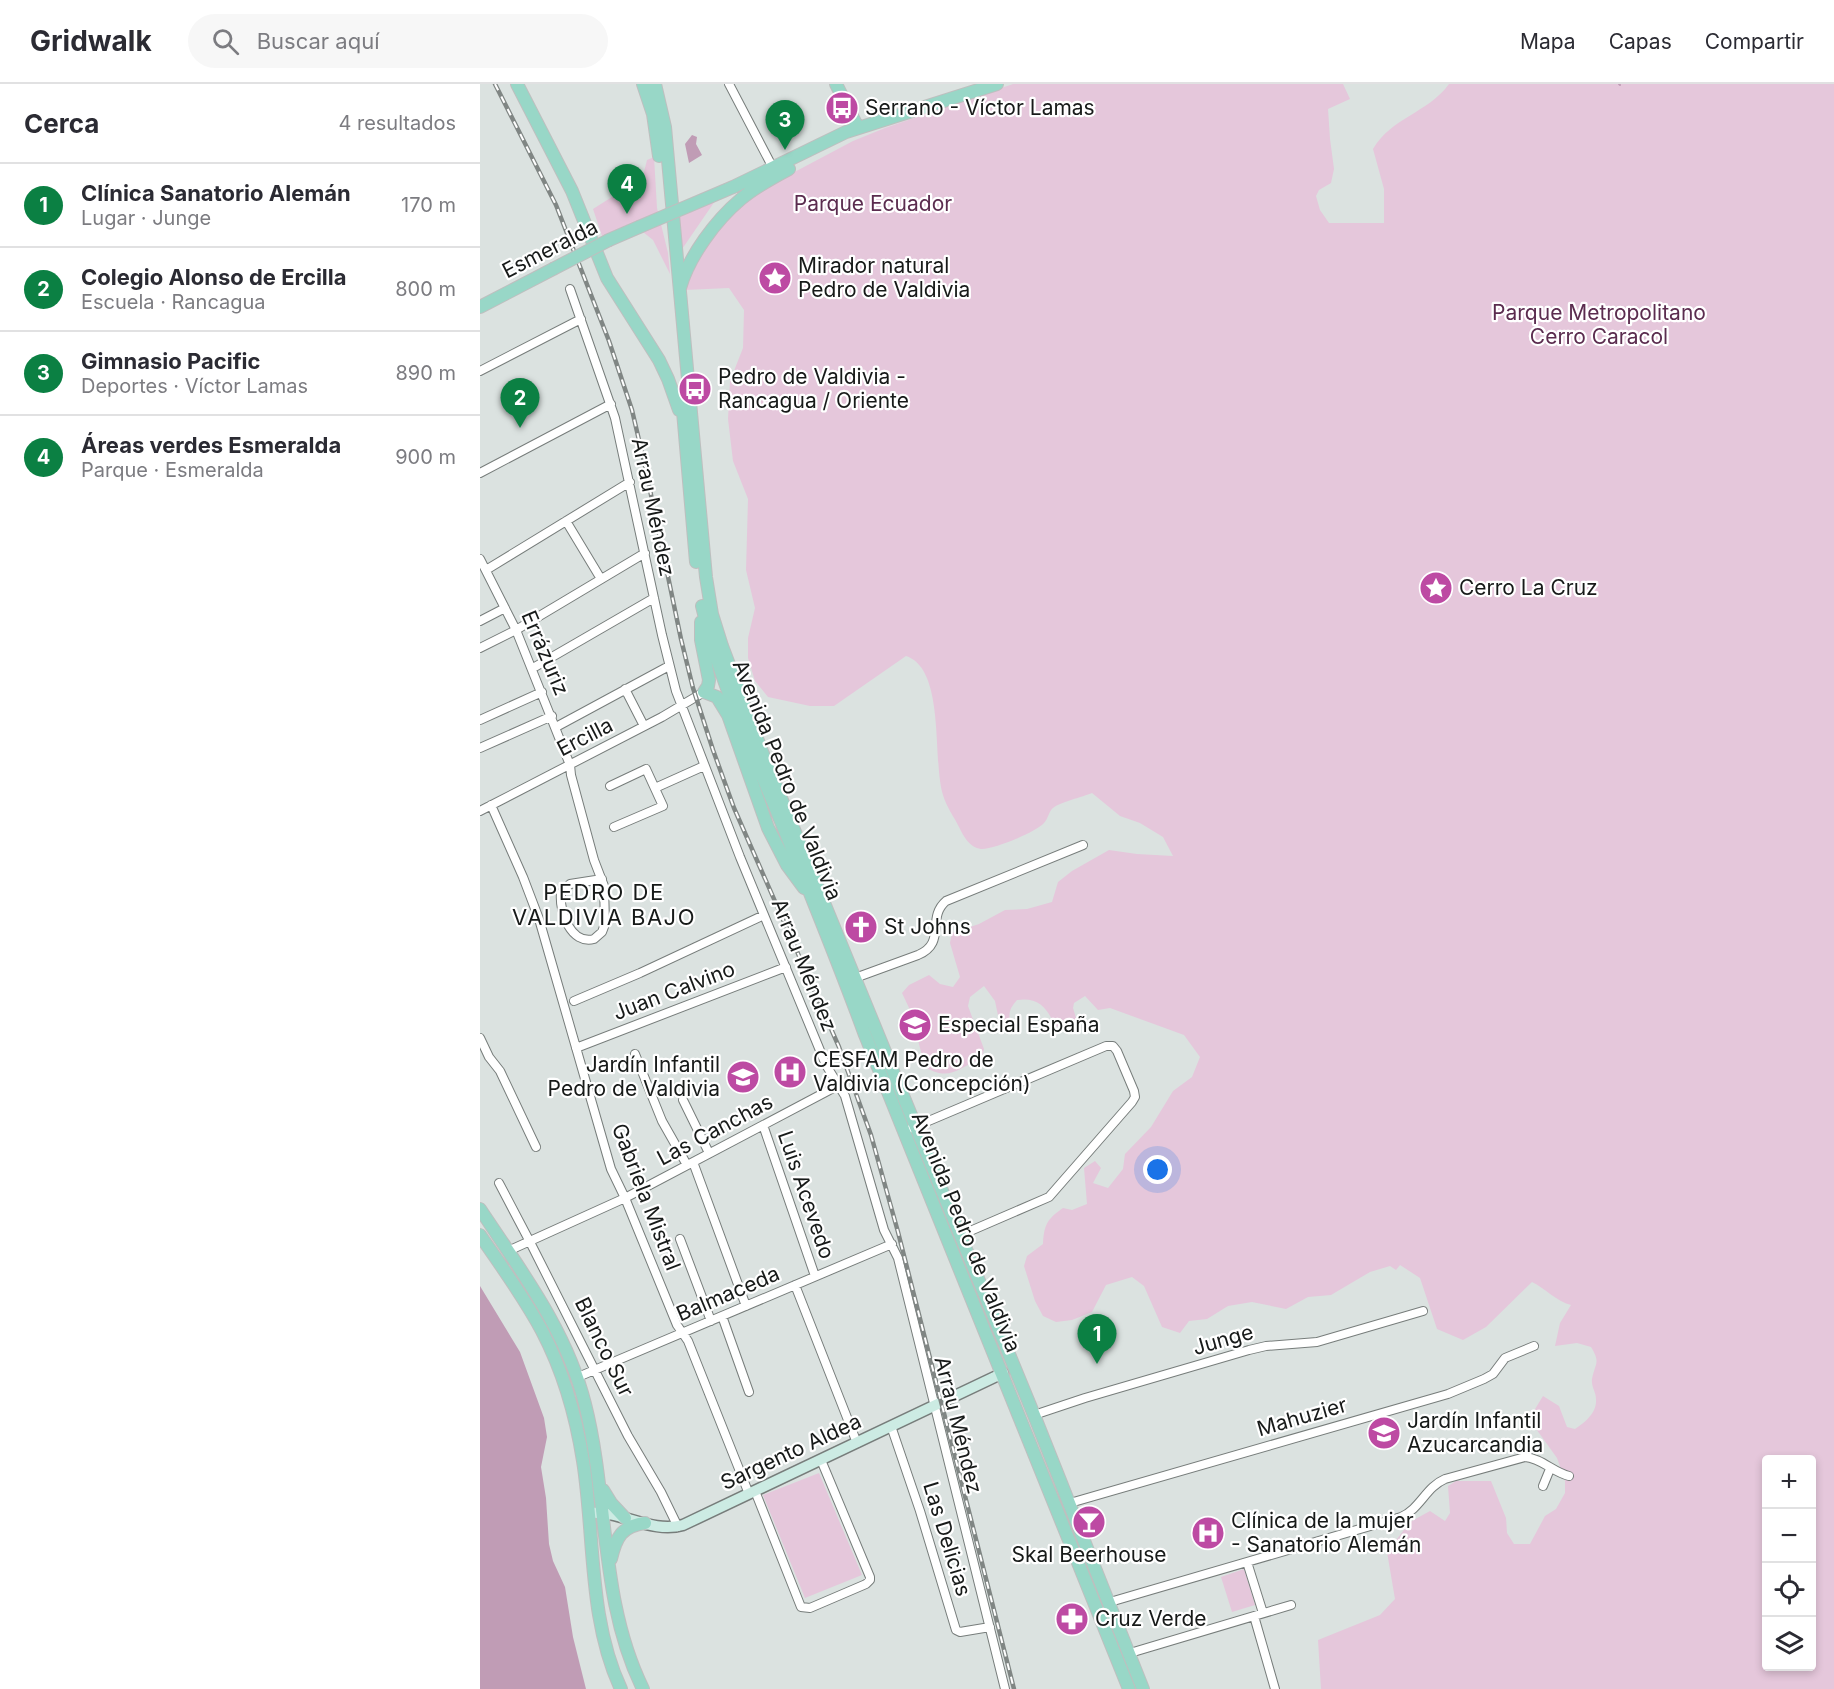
<!DOCTYPE html>
<html lang="es">
<head>
<meta charset="utf-8">
<style>
	body { margin:0; font-family:Inter,sans-serif; background:#f7f7f7; color:#2b2b33 }
	.controls { position:absolute; right:18px; bottom:18px; display:grid; overflow:hidden; border-radius:6px; box-shadow:0 3px 9px #0003 }
	.controls button { width:54px; height:54px; display:grid; place-items:center; padding:0; border:0; border-bottom:2px solid #e1e1e2; background:#fff; color:#2b2b33; font:30px sans-serif }
	.you { position:absolute; left:678px; top:1086px; width:21px; height:21px; margin:-15px; border:4px solid #fff; border-radius:50%; background:#1a73e8; box-shadow:0 0 0 9px #1a73e833 }
	.badge { display:grid; place-items:center; width:39px; height:39px; border-radius:50%; background:#0b8043; color:#fff; font-size:20px; font-weight:700 }
	.pin { position:absolute; translate:-50% -50px; filter:drop-shadow(0 2px 3px #0008) }
	.pin::after { content:''; position:absolute; top:32px; width:21px; height:18px; background:inherit; clip-path:polygon(0 0,100% 0,50% 100%) }
	.list { margin:0; padding:0; list-style:none }
	h2 { display:flex; justify-content:space-between; align-items:center; height:78px; margin:0; padding:0 24px; font-size:26px }
	h2 small { font-size:20px; font-weight:400; color:#7c7c81 }
	.list li { display:grid; grid-template-columns:39px 1fr auto; gap:18px; align-items:center; box-sizing:border-box; height:84px; padding:0 24px; border-top:2px solid #e1e1e2 }
	.list b { display:block; font-size:22px; white-space:nowrap }
	.list p { margin:0; font-size:20px; white-space:nowrap; color:#7c7c81 }
	.list em { font-size:20px; font-style:normal; color:#7c7c81 }
	.icon { flex:none; width:33px; height:33px; fill:none; stroke:currentColor; stroke-width:2; stroke-linecap:round; stroke-linejoin:round }
	.map { position:relative; flex:none; width:1354px; height:1605px; overflow:hidden }
	header { display:flex; align-items:center; gap:36px; box-sizing:border-box; height:84px; padding:0 30px; background:#fff; border-bottom:2px solid #e1e1e2 }
	header strong { font-size:28px }
	nav { display:flex; gap:33px; margin-inline-start:auto; font-size:21px }
	.search { width:420px; height:54px; background:#f7f7f7; display:flex; align-items:center; gap:15px; box-sizing:border-box; padding:0 21px; border-radius:33px; color:#7c7c81; font-size:22px }
	main { display:flex }
	aside { flex:1; background:#fff }
	.map>svg:first-child { display:block }
	.green { fill:#e5c7db; fill-rule:evenodd }
	.water { fill:#c09cb5 }
	.lines { fill:none; stroke-linecap:round; stroke-linejoin:round }
	.stream { stroke:#c09cb5; stroke-width:2 }
	.street-casing { stroke:#777d7b; stroke-width:10 }
	.secondary-casing { stroke:#777d7b; stroke-width:13 }
	.primary-casing { stroke:#bebfbf; stroke-width:14 }
	.street { stroke:#fff; stroke-width:8 }
	.secondary { stroke:#ccebe3; stroke-width:10 }
	.primary { stroke:#98d7c7; stroke-width:12 }
	.rail-casing { stroke:#808684; stroke-width:4.5 }
	.rail { stroke:#fff; stroke-width:2; stroke-dasharray:7; stroke-linecap:butt }
	.primary-bridge-casing { stroke:#bebfbf; stroke-width:14; stroke-linecap:butt }
	.primary-bridge { stroke:#98d7c7; stroke-width:12 }
	.labels { text-anchor:middle; stroke-width:4.5; stroke-linejoin:round; paint-order:stroke }
	.poi-label { font-size:21px; fill:#171a19; stroke:#fff; text-anchor:start }
	.park-label { font-size:21px; fill:#5b2c4f; stroke:#fff }
	.street-label { font-size:21px; fill:#171a19; stroke:#fff }
	.neighbourhood-label { font-size:22px; letter-spacing:1.5px; fill:#171a19; stroke:#fff }
</style>
</head>
<body>
<header>
<strong>Gridwalk</strong>
<div class="search"><svg class="icon" aria-label="search" viewBox="0 0 24 24"><circle cx="10" cy="10" r="6"/><path d="M15 15l6 6"/></svg>Buscar aquí</div>
<nav><a>Mapa</a><a>Capas</a><a>Compartir</a></nav>
</header>
<main>
<aside>
<h2>Cerca<small>4 resultados</small></h2>
<ul class="list">
<li><span class="badge">1</span><div><b>Clínica Sanatorio Alemán</b><p>Lugar · Junge</p></div><em>170 m</em></li>
<li><span class="badge">2</span><div><b>Colegio Alonso de Ercilla</b><p>Escuela · Rancagua</p></div><em>800 m</em></li>
<li><span class="badge">3</span><div><b>Gimnasio Pacific</b><p>Deportes · Víctor Lamas</p></div><em>890 m</em></li>
<li><span class="badge">4</span><div><b>Áreas verdes Esmeralda</b><p>Parque · Esmeralda</p></div><em>900 m</em></li>
</ul>
</aside>
<div class="map">
<svg width="1354" height="1605" viewBox="0 0 1354 1605">
	<rect width="100%" height="100%" fill="#dbe2e0"/>
	<path class="green" d="M533,0H863L870,15L848,25L850,55L854,85L851,99L839,106L836,112L840,126L849,139H904V105L893,65C912,33 948,29 969,0H1354V1605H841L838,1556L900,1531L915,1515L907,1468L930,1438L950,1427L965,1437L970,1429L968,1402L976,1397H1011L1026,1434L1027,1449L1034,1460H1050L1065,1432L1076,1425L1085,1409V1397L1077,1374L1054,1342L1052,1330L1063,1312L1079,1322L1087,1343L1095,1345C1105,1338 1117,1329 1116,1315C1116,1308 1111,1303 1112,1295C1115,1279 1121,1279 1111,1263L1097,1259L1075,1262L1080,1239L1091,1221C1076,1217 1066,1205 1052,1198L1006,1243L983,1256L957,1245L940,1194L920,1181L916,1186L910,1182L890,1188L851,1211L828,1213L806,1225L772,1218L748,1222L727,1235L709,1237L700,1249L682,1243L664,1202L652,1193L626,1201L612,1228L592,1236L576,1238L563,1232L555,1217L544,1182L547,1172L563,1160C564,1141 567,1135 583,1124L592,1126L607,1120L604,1084L615,1077L621,1084L613,1099L628,1104L643,1085L645,1070L671,1043L693,1007L712,993L720,973L704,951L630,924L618,926L605,912L594,919L593,924L597,937L590,945L575,942C567,923 558,913 537,916C529,925 528,930 531,941L526,945L520,941L515,917L504,902L490,913L488,922L504,965L502,974C478,984 470,998 445,983L430,926L422,909L429,901L449,891L460,900L473,903L480,893L470,859L472,849L499,840L525,826L547,825L572,818L578,798L592,787L629,766L657,770L693,772L683,753L660,739L640,732L612,709C603,713 580,718 573,724C569,727 568,735 564,739C556,748 513,766 501,765C489,763 484,753 479,743C474,733 466,722 463,711C452,676 466,585 426,572L354,622H330L288,613L275,597L268,574V554L275,524L266,486L268,415L253,377L248,335L250,297L263,264L264,226L249,204L205,206L210,188L223,163L259,122L290,101L373,57L405,44ZM1286,1376H1332V1582H1286Z
		M174,73L177,124L188,169L190,190L173,156L163,148L158,136L122,152L113,125L157,97L163,92L167,76Z
		M235,117L198,171L196,135Z
		M339,1389L382,1491L325,1514L283,1411Z
		M764,1485L775,1521L752,1528L741,1493Z"/>
	<path class="water" d="M212,51L217,53L216,60L222,71L209,79L205,60Z
		M0,1202L40,1268L64,1334L67,1353L61,1383L66,1414L69,1460L73,1477L85,1503L93,1553L106,1605H0Z"/>
	<g class="lines">
		<path class="stream" d="M1139,0L1140,1"/>
		<g class="street-casing">
			<path id="street" d="M249,0L293,84
				M90,205L135,334L182,551L196,607L260,773L346,981L365,1012L404,1146L418,1174L525,1605
				M0,287L101,235
				M0,389L131,320
				M86,437L121,495
				M0,475L36,546L90,681L91,691L114,776L124,802L125,840L122,848L114,855C91,861 79,828 81,809L90,800L122,795
				M6,486L150,398
				M0,537L25,524
				M0,564L36,546L165,469
				M53,584L174,514
				M145,605L164,642
				M0,636L62,608
				M76,643L189,582
				M0,664L72,632
				M130,702L166,685L183,722L134,743
				M175,704L224,682
				M11,721L43,793L59,835L131,1085L145,1114L197,1241L208,1257L269,1410
				M0,727L182,633L224,608
				M375,894L438,871C467,859 446,834 466,817L603,761
				M94,917L160,889L284,831
				M0,954L9,973L20,987L56,1063
				M96,964L306,883
				M155,970L182,1037L207,1081
				M203,1016L229,1069
				M283,1041L335,1192
				M432,1044L626,962H633L637,967L654,1007L655,1013L652,1018L569,1113L481,1151
				M213,1078L266,1222
				M19,1099L50,1158L148,1352L181,1408L198,1443
				M200,1155L231,1237
				M28,1167L145,1114L359,1001
				M315,1201L377,1359
				M242,1232L269,1308
				M98,1293L412,1160
				M554,1331L605,1314L769,1266L786,1262L837,1258L943,1227
				M411,1342L440,1427L476,1546L480,1548L510,1543
				M1063,1402L1070,1385
				M275,1407L321,1523L330,1524L386,1500L390,1496V1493L341,1376
				M590,1419L968,1310L1004,1295L1013,1290L1025,1274L1054,1262
				M767,1478L783,1529
				M630,1518L921,1433C940,1425 946,1403 965,1395L1045,1373C1061,1374 1073,1388 1089,1392
				M774,1532L795,1605
				M650,1569L811,1521"/>
		</g>
		<g class="secondary-casing">
			<path id="secondary" d="M109,1429C141,1426 171,1450 203,1441L523,1289"/>
		</g>
		<g class="primary-casing">
			<path id="primary" d="M37,0L92,107L127,194L179,276L188,295L199,326
				M163,0L173,30L179,72
				M175,0L185,43L226,493L232,530L242,562L283,670L554,1331L663,1605
				M356,0L378,44
				M253,103L366,48L517,0
				M129,156L159,143
				M200,204C209,172 236,136 261,115C275,103 292,94 309,85
				M0,223L73,185
				M202,316L216,478
				M222,522C237,589 267,655 293,718C325,796 356,872 385,951L649,1605
				M221,538V556L229,596L228,602L224,608L237,613L248,631L288,744L307,781L324,804
				M0,1125C41,1187 87,1247 105,1320C129,1414 119,1516 163,1605
				M0,1151C21,1182 44,1213 62,1247C83,1287 96,1332 103,1377C115,1452 108,1535 141,1605
				M123,1406L131,1419L145,1434
				M131,1475C136,1453 142,1442 165,1439"/>
		</g>
		<use href="#street" class="street"/>
		<use href="#secondary" class="secondary"/>
		<use href="#primary" class="primary"/>
		<g class="rail-casing">
			<path id="rail" d="M15,0L76,121L129,257L152,326L165,382L201,555L213,604L233,666L254,724L359,963L391,1051L418,1148L534,1605"/>
		</g>
		<use href="#rail" class="rail"/>
		<g class="primary-bridge-casing">
			<path id="primary-bridge" d="M159,143L253,103
				M73,185L129,156"/>
		</g>
		<use href="#primary-bridge" class="primary-bridge"/>
	</g>
	<defs>
		<g id="bus-disc" transform="scale(1.725)"><circle r="9.5" fill="#bd4aa3" stroke="#fff"/><path d="M-5-6H5V4H4V6H2V4H-2V6H-4V4H-5ZM-3.5-4V0h7V-4ZM-3.5 1.2v1.5H-2V1.2ZM2 1.2v1.5H3.5V1.2Z" fill="#fff"/></g>
		<g id="sight-disc" transform="scale(1.725)"><circle r="9.5" fill="#bd4aa3" stroke="#fff"/><path d="M0-6L1.8-2.2L6-1.7L2.9 1.2L3.7 5.4L0 3.3L-3.7 5.4L-2.9 1.2L-6-1.7L-1.8-2.2Z" fill="#fff"/></g>
		<g id="church-disc" transform="scale(1.725)"><circle r="9.5" fill="#bd4aa3" stroke="#fff"/><path d="M-1.2-6h2.4v3.5h3.3v2.4h-3.3V6h-2.4V-.1h-3.3v-2.4h3.3Z" fill="#fff"/></g>
		<g id="school-disc" transform="scale(1.725)"><circle r="9.5" fill="#bd4aa3" stroke="#fff"/><path d="M0-5L7-2L0 1L-7-2ZM-4 1L0 2.5L4 1V4Q0 6-4 4Z" fill="#fff"/></g>
		<g id="hospital-disc" transform="scale(1.725)"><circle r="9.5" fill="#bd4aa3" stroke="#fff"/><path d="M-5-5h3v3.5h4V-5h3V5h-3V1.5h-4V5h-3Z" fill="#fff"/></g>
		<g id="bar-disc" transform="scale(1.725)"><circle r="9.5" fill="#bd4aa3" stroke="#fff"/><path d="M-6-5H6L.8 .8V4.5H3.5V6h-7V4.5H-.8V.8Z" fill="#fff"/></g>
		<g id="pharmacy-disc" transform="scale(1.725)"><circle r="9.5" fill="#bd4aa3" stroke="#fff"/><path d="M-2-6h4v4h4v4h-4v4h-4v-4h-4v-4h4Z" fill="#fff"/></g>
	</defs>
	<g fill-rule="evenodd">
		<use href="#bus-disc" x="362" y="24"/>
		<use href="#sight-disc" x="295" y="194"/>
		<use href="#bus-disc" x="215" y="305"/>
		<use href="#sight-disc" x="956" y="504"/>
		<use href="#church-disc" x="381" y="843"/>
		<use href="#school-disc" x="435" y="941"/>
		<use href="#hospital-disc" x="310" y="988"/>
		<use href="#school-disc" x="263" y="993"/>
		<use href="#school-disc" x="904" y="1349"/>
		<use href="#bar-disc" x="609" y="1438"/>
		<use href="#hospital-disc" x="728" y="1449"/>
		<use href="#pharmacy-disc" x="592" y="1535"/>
	</g>
	<g class="labels">
		<g class="poi-label">
			<text x="385" y="31">Serrano - Víctor Lamas</text>
			<text x="318" y="189">Mirador natural<tspan x="318" dy="24">Pedro de Valdivia</tspan></text>
			<text x="238" y="300">Pedro de Valdivia -<tspan x="238" dy="24">Rancagua / Oriente</tspan></text>
			<text x="979" y="511">Cerro La Cruz</text>
			<text x="404" y="850">St Johns</text>
			<text x="458" y="948">Especial España</text>
			<text x="333" y="983">CESFAM Pedro de<tspan x="333" dy="24">Valdivia (Concepción)</tspan></text>
			<text x="240" y="988" text-anchor="end">Jardín Infantil<tspan x="240" dy="24">Pedro de Valdivia</tspan></text>
			<text x="927" y="1344">Jardín Infantil<tspan x="927" dy="24">Azucarcandia</tspan></text>
			<text x="751" y="1444">Clínica de la mujer<tspan x="751" dy="24">- Sanatorio Alemán</tspan></text>
			<text x="609" y="1478" text-anchor="middle">Skal Beerhouse</text>
			<text x="615" y="1542">Cruz Verde</text>
		</g>
		<g class="park-label">
			<text x="393" y="127">Parque Ecuador</text>
			<text x="1119" y="236">Parque Metropolitano<tspan x="1119" dy="24">Cerro Caracol</tspan></text>
		</g>
		<g class="street-label">
			<text transform="translate(70 165) rotate(-27)" y="7">Esmeralda</text>
			<text transform="translate(173 423) rotate(78)" y="7">Arrau Méndez</text>
			<text transform="translate(65 569) rotate(67)" y="7">Errázuriz</text>
			<text transform="translate(105 653) rotate(-27)" y="7">Ercilla</text>
			<text transform="translate(307 696) rotate(68)" y="7">Avenida Pedro de Valdivia</text>
			<text transform="translate(324 881) rotate(68)" y="7">Arrau Méndez</text>
			<text transform="translate(194 907) rotate(-21)" y="7">Juan Calvino</text>
			<text transform="translate(235 1046) rotate(-28)" y="7">Las Canchas</text>
			<text transform="translate(326 1111) rotate(71)" y="7">Luis Acevedo</text>
			<text transform="translate(166 1113) rotate(69)" y="7">Gabriela Mistral</text>
			<text transform="translate(486 1148) rotate(68)" y="7">Avenida Pedro de Valdivia</text>
			<text transform="translate(248 1210) rotate(-23)" y="7">Balmaceda</text>
			<text transform="translate(743 1256) rotate(-16)" y="7">Junge</text>
			<text transform="translate(124 1263) rotate(64)" y="7">Blanco Sur</text>
			<text transform="translate(822 1333) rotate(-16)" y="7">Mahuzier</text>
			<text transform="translate(478 1341) rotate(76)" y="7">Arrau Méndez</text>
			<text transform="translate(311 1368) rotate(-25)" y="7">Sargento Aldea</text>
			<text transform="translate(467 1455) rotate(73)" y="7">Las Delicias</text>
		</g>
		<g class="neighbourhood-label">
			<text x="124" y="816">PEDRO DE<tspan x="124" dy="25">VALDIVIA BAJO</tspan></text>
		</g>
	</g>
</svg>
<div class="controls">
<button>+</button>
<button>−</button>
<button><svg class="icon" aria-label="locate" viewBox="0 0 24 24"><circle cx="12" cy="12" r="6"/><path d="M12 2v4M12 18v4M2 12h4M18 12h4"/></svg></button>
<button><svg class="icon" aria-label="layers" viewBox="0 0 24 24"><path d="M12 4l9 5-9 5-9-5zM3 14l9 5 9-5"/></svg></button>
</div>
<div class="you"></div>
<div class="pin badge" style="left:617px;top:1280px">1</div>
<div class="pin badge" style="left:40px;top:344px">2</div>
<div class="pin badge" style="left:305px;top:66px">3</div>
<div class="pin badge" style="left:147px;top:130px">4</div>
</div>
</main>
</body>
</html>
